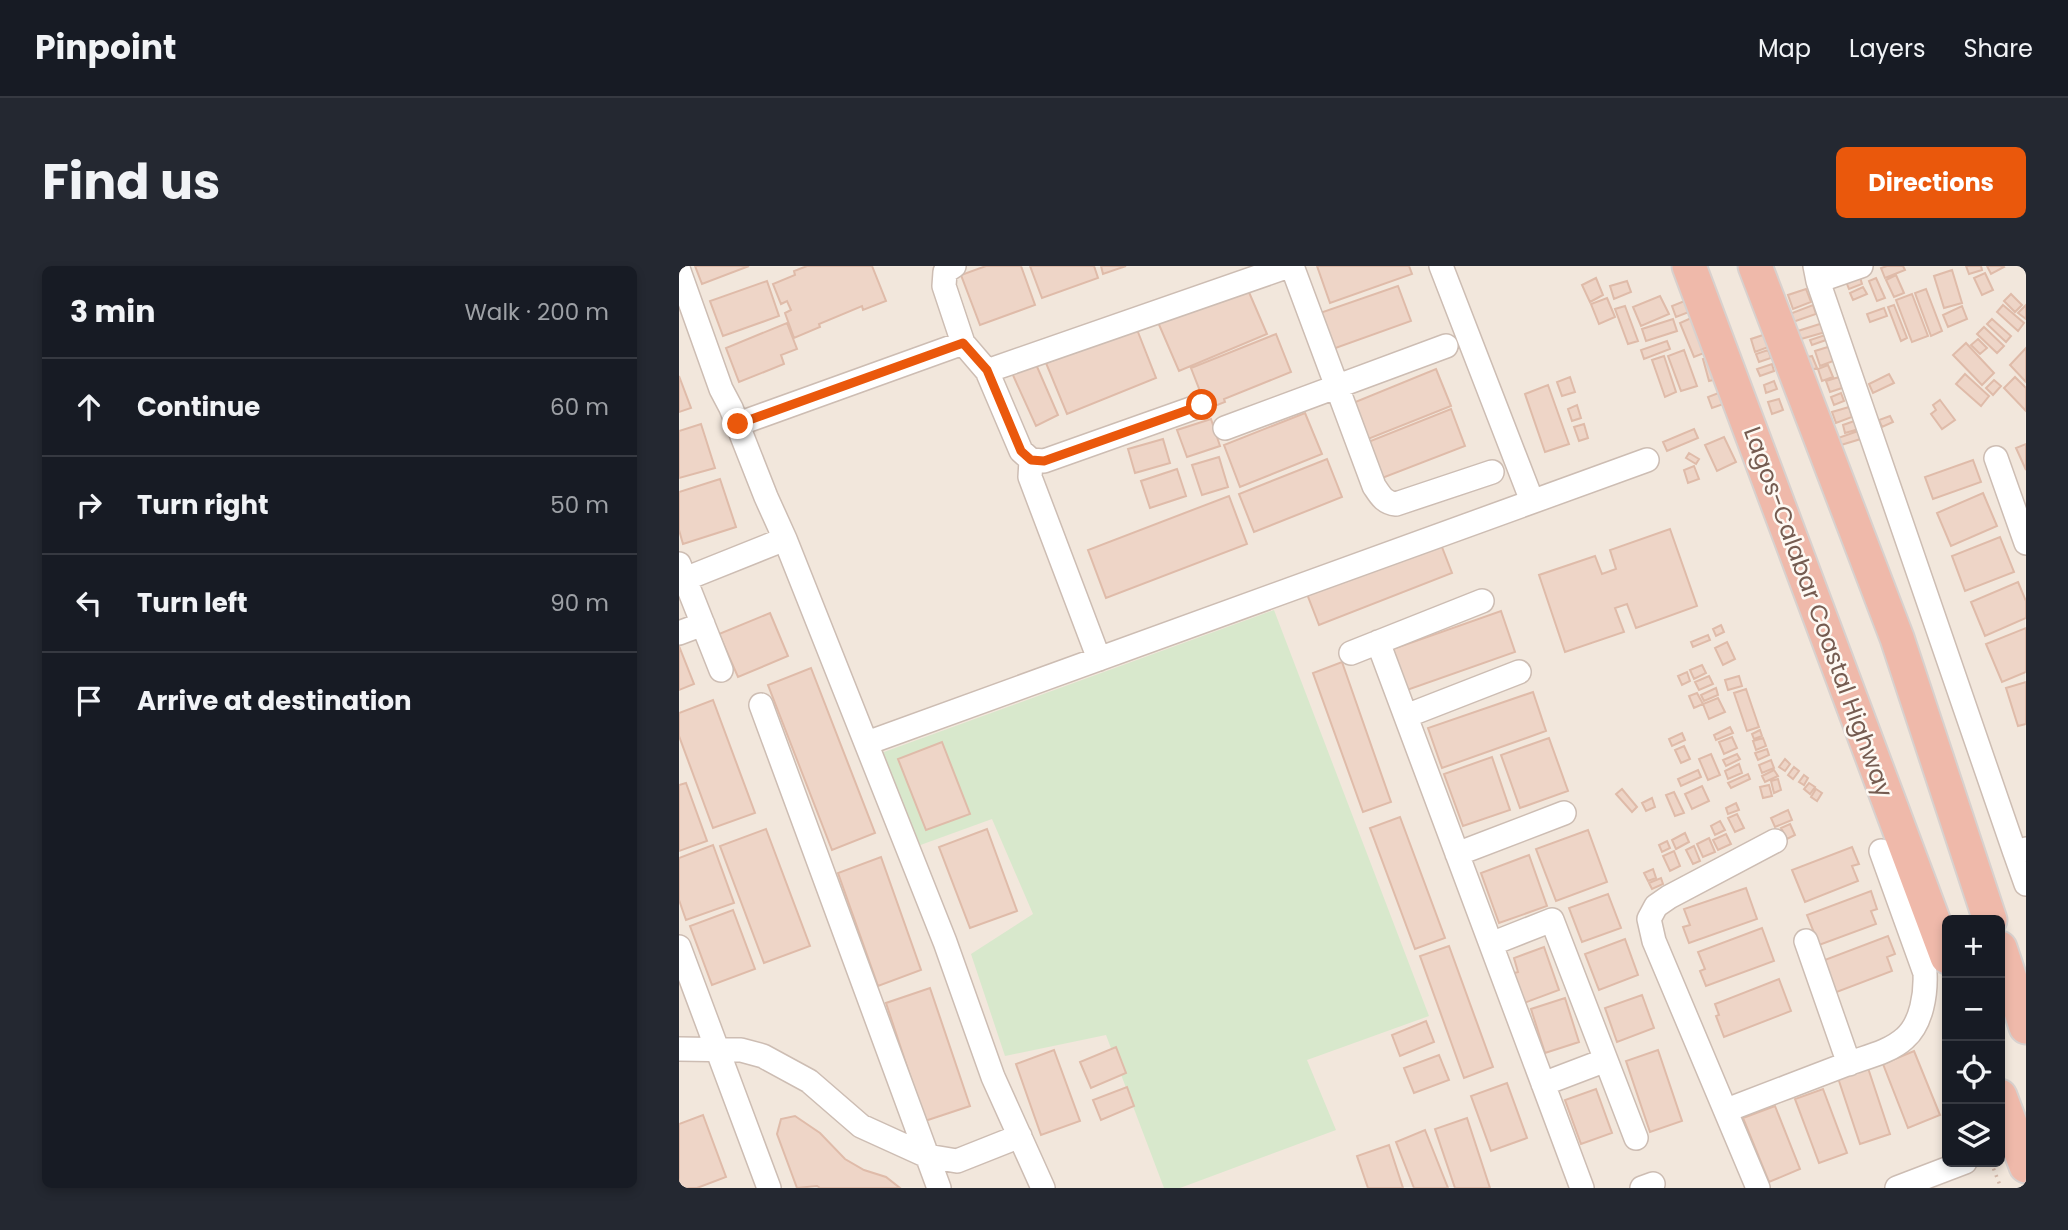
<!DOCTYPE html>
<html lang="en">
<head>
<meta charset="utf-8">
<style>
	body { margin:0; font-family:Poppins,sans-serif; background:#242831; color:#f1f3f6 }
	.controls { position:absolute; right:21px; bottom:21px; display:grid; overflow:hidden; border-radius:10px; box-shadow:0 4px 10px #0003 }
	.controls button { width:63px; height:63px; display:grid; place-items:center; padding:0; border:0; border-bottom:2px solid #363941; background:#171b24; color:#f1f3f6; font:35px sans-serif }
	.stop { position:absolute; width:21px; height:21px; margin:-16px; border:5px solid #ea580c; border-radius:50%; background:#fff }
	.stop.end { background:#ea580c; border-color:#fff; box-shadow:0 2px 7px #0008 }
	.list { margin:0; padding:0; list-style:none }
	h2 { display:flex; justify-content:space-between; align-items:center; height:91px; margin:0; padding:0 28px; font-size:30px }
	h2 small { font-size:23px; font-weight:400; color:#9ea1a6 }
	.list li { display:grid; grid-template-columns:46px 1fr auto; gap:21px; align-items:center; box-sizing:border-box; height:98px; padding:0 28px; border-top:2px solid #363941 }
	.list b { display:block; font-size:26px; white-space:nowrap }
	.list em { font-size:23px; font-style:normal; color:#9ea1a6 }
	.icon { flex:none; width:38px; height:38px; fill:none; stroke:currentColor; stroke-width:2; stroke-linecap:round; stroke-linejoin:round }
	.map { position:relative; flex:none; width:1347px; height:922px; overflow:hidden; border-radius:10px }
	header { display:flex; align-items:center; gap:42px; box-sizing:border-box; height:98px; padding:0 35px; background:#171b24; border-bottom:2px solid #363941 }
	header strong { font-size:33px }
	nav { display:flex; gap:38px; margin-inline-start:auto; font-size:24px }
	.intro { display:flex; align-items:center; justify-content:space-between; box-sizing:border-box; height:168px; padding:0 42px }
	h1 { margin:0; font-size:49px }
	.button { padding:18px 32px; border-radius:10px; background:#ea580c; color:#fff; font-size:24px; font-weight:700 }
	main { display:flex; gap:42px; padding:0 42px }
	aside { flex:1; background:#171b24; border-radius:10px; box-shadow:0 4px 10px #0003 }
	.map>svg:first-child { display:block }
	.residential { fill:#f2e7dc; fill-rule:evenodd }
	.green { fill:#d8e8cc }
	.building { fill:#eed5c7; stroke:#dfbba9; stroke-width:2 }
	.lines { fill:none; stroke-linecap:round; stroke-linejoin:round }
	.minor-casing { stroke:#cdbdb3; stroke-width:26 }
	.highway-casing { stroke:#d8d1ce; stroke-width:37 }
	.path { stroke:#d3b8a9; stroke-width:3.5; stroke-dasharray:2 5; stroke-linecap:butt }
	.minor { stroke:#fff; stroke-width:23 }
	.highway { stroke:#efb9aa; stroke-width:33 }
	.route { stroke:#ea580c; stroke-width:9 }
	.labels { text-anchor:middle; stroke-width:5; stroke-linejoin:round; paint-order:stroke }
	.street-label { font-size:24px; fill:#755c51; stroke:#fef9f3 }
</style>
</head>
<body>
<header>
<strong>Pinpoint</strong>
<nav><a>Map</a><a>Layers</a><a>Share</a></nav>
</header>
<div class="intro"><h1>Find us</h1><a class="button">Directions</a></div>
<main>
<aside>
<h2>3 min<small>Walk · 200 m</small></h2>
<ul class="list">
<li><svg class="icon" aria-label="ahead" viewBox="0 0 24 24"><path d="M12 20V5M6 11l6-6 6 6"/></svg><div><b>Continue</b></div><em>60 m</em></li>
<li><svg class="icon" aria-label="right" viewBox="0 0 24 24"><path d="M7 20v-9h11M14 6l5 5-5 5"/></svg><div><b>Turn right</b></div><em>50 m</em></li>
<li><svg class="icon" aria-label="left" viewBox="0 0 24 24"><path d="M17 20v-9H6M10 6l-5 5 5 5"/></svg><div><b>Turn left</b></div><em>90 m</em></li>
<li><svg class="icon" aria-label="arrive" viewBox="0 0 24 24"><path d="M6 21V4h12l-3 4 3 4H6"/></svg><div><b>Arrive at destination</b></div></li>
</ul>
</aside>
<div class="map">
<svg width="1347" height="922" viewBox="0 0 1347 922">
	<rect width="100%" height="100%" fill="#fbf5ed"/>
	<path class="residential" d="M0,0H1347V922H0ZM1268,654H1321V896H1268Z"/>
	<path class="green" d="M595,344L750,750L628,794L657,864L501,922H485L427,769L326,790L292,688L354,648L313,553L236,581L194,490Z"/>
	<path class="building" d="M16,0H70L23,18Z
		M128,0H193L207,35L184,44L183,40L140,58L141,61L115,72L106,47L112,44L108,35L102,38L94,18L116,9L115,5Z
		M307,0H342L356,39L301,59L282,9Z
		M351,0H415L419,12L363,32Z
		M422,0H447L424,8Z
		M638,0H730L733,8L651,37Z
		M1208,0H1224L1226,4L1206,12L1202,2Z
		M1287,0H1302L1303,4L1290,8Z
		M1308,0H1324L1325,1L1312,8Z
		M1273,4L1283,37L1265,42L1255,10Z
		M1306,7L1314,24L1303,29L1295,12Z
		M1180,8L1183,18L1170,23L1166,13Z
		M1217,9L1225,27L1215,31L1207,14Z
		M917,12L924,29L911,36L903,19Z
		M1197,12L1206,32L1198,35L1190,15Z
		M88,15L100,50L44,70L31,35Z
		M948,15L952,26L935,33L931,20Z
		M566,17L588,68L500,105L478,54Z
		M719,20L732,55L651,84L638,48Z
		M1184,21L1188,28L1174,34L1171,27Z
		M1127,23L1132,36L1114,43L1109,29Z
		M1247,23L1263,65L1252,70L1236,27Z
		M1233,28L1249,70L1233,76L1217,34Z
		M1332,28L1343,39L1336,46L1325,35Z
		M981,30L990,48L962,60L954,41Z
		M1018,30L1023,41L997,51L993,40Z
		M928,32L936,51L920,58L912,38Z
		M1134,39L1137,48L1111,57L1108,49Z
		M1215,39L1228,72L1222,75L1209,41Z
		M1324,39L1345,57L1339,65L1318,46Z
		M1347,39V53L1339,47Z
		M946,40L959,75L949,78L936,43Z
		M1283,40L1288,53L1269,61L1264,49Z
		M1205,42L1208,50L1191,56L1188,48Z
		M1021,48L1035,83L1015,91L1001,57Z
		M994,53L998,65L967,75L963,63Z
		M1313,53L1332,70L1327,76L1308,58Z
		M1147,56L1150,65L1122,73L1119,65Z
		M108,57L118,83L102,89L105,98L60,116L47,82Z
		M457,61L477,112L388,148L367,97Z
		M1305,61L1325,80L1318,87L1298,68Z
		M597,68L612,106L545,133L546,136L528,143L512,102Z
		M1087,68L1092,80L1076,86L1072,73Z
		M1146,69L1147,74L1133,79L1131,74Z
		M1299,73L1308,82L1301,88L1292,79Z
		M988,75L991,83L965,93L962,84Z
		M1287,77L1315,107L1303,119L1274,89Z
		M1152,80L1157,94L1141,100L1136,85Z
		M1347,82V116L1331,99Z
		M1005,84L1018,120L1002,125L989,90Z
		M1089,84L1092,92L1080,96L1077,88Z
		M985,90L997,126L986,131L973,94Z
		M1133,90L1138,102L1130,105L1125,92Z
		M1036,91L1042,112L1030,115L1024,93Z
		M356,96L379,149L357,160L333,107Z
		M1093,98L1095,105L1081,110L1078,103Z
		M1149,99L1154,111L1143,115L1139,103Z
		M757,103L772,140L684,175L669,139Z
		M1210,108L1215,117L1194,127L1190,118Z
		M1286,108L1310,130L1302,140L1277,118Z
		M0,110L12,142L0,146Z
		M891,111L896,126L883,130L878,116Z
		M1160,111L1163,122L1151,126L1147,115Z
		M1336,111L1347,122V145L1325,122Z
		M1315,114L1322,120L1314,129L1307,122Z
		M1095,115L1098,123L1087,127L1085,119Z
		M1068,116L1073,128L1033,142L1029,131Z
		M869,119L890,178L866,186L846,128Z
		M1162,127L1165,135L1155,139L1152,131Z
		M1100,133L1104,144L1093,148L1089,136Z
		M1261,134L1276,154L1263,163L1252,148L1257,144L1254,139Z
		M898,139L902,152L893,155L889,143Z
		M1170,141L1173,151L1157,157L1153,146Z
		M772,143L786,180L698,214L684,178Z
		M626,147L643,188L561,221L545,179Z
		M1211,150L1214,156L1203,161L1200,154Z
		M532,153L541,180L508,191L498,164Z
		M1178,154L1180,163L1166,167L1164,159Z
		M22,158L36,202L0,212V165Z
		M905,158L909,172L900,175L895,161Z
		M1015,163L1019,172L988,185L984,176Z
		M1182,164L1185,172L1162,179L1159,172Z
		M1045,171L1057,196L1038,205L1026,179Z
		M484,173L491,197L456,207L449,183Z
		M1347,178V204L1337,182Z
		M1010,187L1020,193L1017,198L1007,192Z
		M540,191L549,221L523,229L513,199Z
		M648,193L663,231L575,266L560,228Z
		M1294,194L1302,216L1254,233L1246,211Z
		M1015,200L1020,213L1009,217L1005,204Z
		M498,203L507,230L471,242L462,215Z
		M41,213L57,261L4,278L0,264V226Z
		M1304,227L1318,260L1272,280L1258,247Z
		M550,230L568,278L427,332L409,284Z
		M991,263L1018,340L957,362L948,338L936,342L945,366L886,386L860,309L916,290L923,308L937,303L931,284Z
		M1321,271L1335,306L1286,325L1273,290Z
		M761,276L773,307L640,359L628,328Z
		M1339,316L1347,335V352L1306,370L1292,336Z
		M822,345L836,386L728,424L714,383Z
		M91,347L109,390L59,411L40,368Z
		M1042,359L1045,366L1037,370L1034,363Z
		M1347,362V406L1323,416L1307,378Z
		M1029,369L1031,374L1014,381L1012,376Z
		M1048,376L1056,393L1044,399L1036,382Z
		M0,380L15,418L0,424Z
		M663,396L712,536L684,546L634,407Z
		M1023,399L1027,407L1015,413L1011,404Z
		M132,402L196,567L153,584L89,419Z
		M1008,406L1011,415L1003,419L999,410Z
		M1030,410L1034,418L1020,424L1016,416Z
		M1060,410L1063,420L1049,424L1046,414Z
		M1347,416V458L1339,460L1327,422Z
		M1037,422L1039,429L1025,435L1022,429Z
		M1067,423L1080,461L1068,465L1055,427Z
		M854,426L867,465L763,502L749,462Z
		M1018,427L1024,438L1015,442L1010,430Z
		M1039,432L1046,446L1030,453L1024,438Z
		M34,434L76,547L34,562L0,470V447Z
		M1051,461L1054,467L1037,474L1035,469Z
		M1081,464L1083,470L1075,473L1073,468Z
		M1003,467L1006,474L993,480L990,473Z
		M1053,471L1058,482L1045,488L1040,476Z
		M870,472L889,525L841,542L822,489Z
		M1084,472L1087,480L1077,484L1074,475Z
		M263,476L291,548L247,564L219,493Z
		M1005,480L1011,493L1002,497L996,484Z
		M1088,483L1090,489L1079,494L1076,487Z
		M1032,488L1041,509L1029,514L1020,493Z
		M1058,488L1061,493L1047,500L1044,494Z
		M813,491L831,544L784,560L765,508Z
		M1106,493L1111,498L1106,505L1100,501Z
		M1092,494L1095,502L1083,507L1080,499Z
		M1060,498L1063,507L1049,513L1046,505Z
		M1115,501L1120,505L1114,513L1109,509Z
		M1019,504L1022,511L1002,520L999,513Z
		M1095,504L1099,510L1086,516L1083,510Z
		M1069,508L1071,513L1052,522L1049,517Z
		M1125,509L1129,512L1125,519L1120,516Z
		M1099,513L1102,524L1095,527L1092,515Z
		M7,517L28,575L0,585V519Z
		M1130,517L1136,521L1131,528L1125,523Z
		M1090,519L1093,530L1084,532L1081,521Z
		M1023,520L1030,535L1013,543L1006,528Z
		M943,523L958,541L953,546L937,528Z
		M1137,523L1143,527L1138,535L1132,531Z
		M995,526L1005,547L996,550L987,529Z
		M973,532L976,541L967,545L963,537Z
		M1057,537L1060,544L1049,548L1047,542Z
		M1109,544L1113,554L1096,561L1092,552Z
		M1058,548L1065,562L1056,566L1049,552Z
		M721,551L766,672L736,683L691,562Z
		M1041,555L1046,564L1036,569L1032,560Z
		M1111,558L1116,569L1108,573L1102,562Z
		M87,563L131,680L85,697L41,580Z
		M308,563L338,645L291,662L260,581Z
		M909,564L928,616L877,635L857,583Z
		M1006,567L1010,576L997,583L993,574Z
		M1047,568L1052,578L1039,584L1034,574Z
		M1030,572L1036,586L1024,591L1018,578Z
		M988,575L991,582L983,586L980,579Z
		M34,579L55,637L7,654L0,634V592Z
		M1015,580L1021,595L1014,598L1007,584Z
		M1173,581L1180,598L1173,600L1179,615L1126,636L1113,604Z
		M995,585L1001,600L991,605L984,590Z
		M850,589L868,640L820,657L802,607Z
		M202,591L242,704L199,720L159,607Z
		M974,603L977,612L969,615L965,607Z
		M982,612L984,618L973,623L970,617Z
		M1067,622L1078,653L1010,677L1004,661L1011,659L1005,643Z
		M1192,625L1198,643L1192,645L1197,658L1140,679L1128,649Z
		M929,628L942,662L903,676L890,642Z
		M54,644L76,703L33,719L11,660Z
		M1083,662L1095,695L1027,720L1021,705L1026,703L1019,686Z
		M1209,670L1216,688L1208,691L1213,705L1155,727L1143,695Z
		M946,673L959,709L920,724L906,688Z
		M770,680L814,801L785,812L741,690Z
		M865,681L880,724L845,737L835,707L839,706L835,692Z
		M1100,713L1112,745L1045,771L1037,750L1040,749L1036,738Z
		M251,722L291,840L246,855L207,737Z
		M963,729L975,762L938,776L926,742Z
		M886,732L900,776L866,787L852,743Z
		M747,755L755,776L721,790L713,769Z
		M437,781L447,807L412,822L401,796Z
		M375,784L401,855L362,869L337,798Z
		M979,784L1003,855L971,866L947,795Z
		M1235,785L1261,849L1229,862L1204,798Z
		M760,789L770,814L735,827L725,802Z
		M1189,802L1211,868L1181,878L1159,812Z
		M828,817L848,872L812,885L792,830Z
		M448,821L455,840L422,854L414,834Z
		M917,823L933,867L902,878L886,834Z
		M1144,823L1168,887L1140,897L1116,833Z
		M1096,840L1121,903L1090,916L1064,852Z
		M24,849L47,911L18,922H0V858Z
		M116,850L141,867L166,893L185,904L207,911L221,922H141L138,920L118,922L98,868L102,853Z
		M788,852L811,922H776L756,863Z
		M746,864L769,922H735L717,876Z
		M710,879L724,922H689L678,890Z"/>
	<g class="lines">
		<g class="minor-casing">
			<path id="minor" d="M275,0L266,6L265,20L284,77
				M613,0L695,220C701,229 705,237 717,238L813,206
				M762,0L853,235
				M1136,0L1139,15L1336,587
				M0,5L42,123L52,142L87,231L106,273L266,676L314,811L364,922
				M1139,15L1182,0
				M308,105L342,185L352,194L365,195L523,139
				M59,158L284,77L308,105L610,0
				M546,162L767,80
				M1317,192L1347,277
				M352,194L351,211L420,393
				M0,298L42,404
				M6,313L106,273
				M0,367L24,358
				M699,376L903,922
				M672,387L803,335
				M82,439L260,922
				M727,450L840,406
				M188,477L968,194
				M1347,583L1336,587L1347,618
				M778,588L885,547
				M1127,675L1170,798
				M812,678L873,654L957,872
				M0,681L90,922
				M0,783L62,784L84,790L130,815L182,860L248,890L278,895L341,870
				M864,818L927,794
				M1048,844C1088,829 1128,813 1168,798C1187,791 1211,786 1226,772C1243,757 1247,727 1246,707L1202,585
				M963,922L974,918
				M1079,922L975,675L970,653L977,640L990,631L1096,575
				M1218,922L1286,896"/>
		</g>
		<g class="highway-casing">
			<path id="highway" d="M1010,0L1268,691
				M1076,0L1218,372L1311,654
				M1321,682L1347,761
				M1321,830L1347,900"/>
		</g>
		<path class="path" d="M1312,896L1322,922"/>
		<use href="#minor" class="minor"/>
		<use href="#highway" class="highway"/>
	</g>
	<g class="lines">
		<path class="route" d="M59,158L284,77L308,104L342,185L352,194L365,195L523,139"/>
	</g>
	<g class="labels">
		<g class="street-label">
			<text transform="translate(1139 346) rotate(70)" y="8">Lagos-Calabar Coastal Highway</text>
		</g>
	</g>
</svg>
<div class="controls">
<button>+</button>
<button>−</button>
<button><svg class="icon" aria-label="locate" viewBox="0 0 24 24"><circle cx="12" cy="12" r="6"/><path d="M12 2v4M12 18v4M2 12h4M18 12h4"/></svg></button>
<button><svg class="icon" aria-label="layers" viewBox="0 0 24 24"><path d="M12 4l9 5-9 5-9-5zM3 14l9 5 9-5"/></svg></button>
</div>
<div class="stop" style="left:523px;top:139px"></div>
<div class="stop end" style="left:59px;top:158px"></div>
</div>
</main>
</body>
</html>
